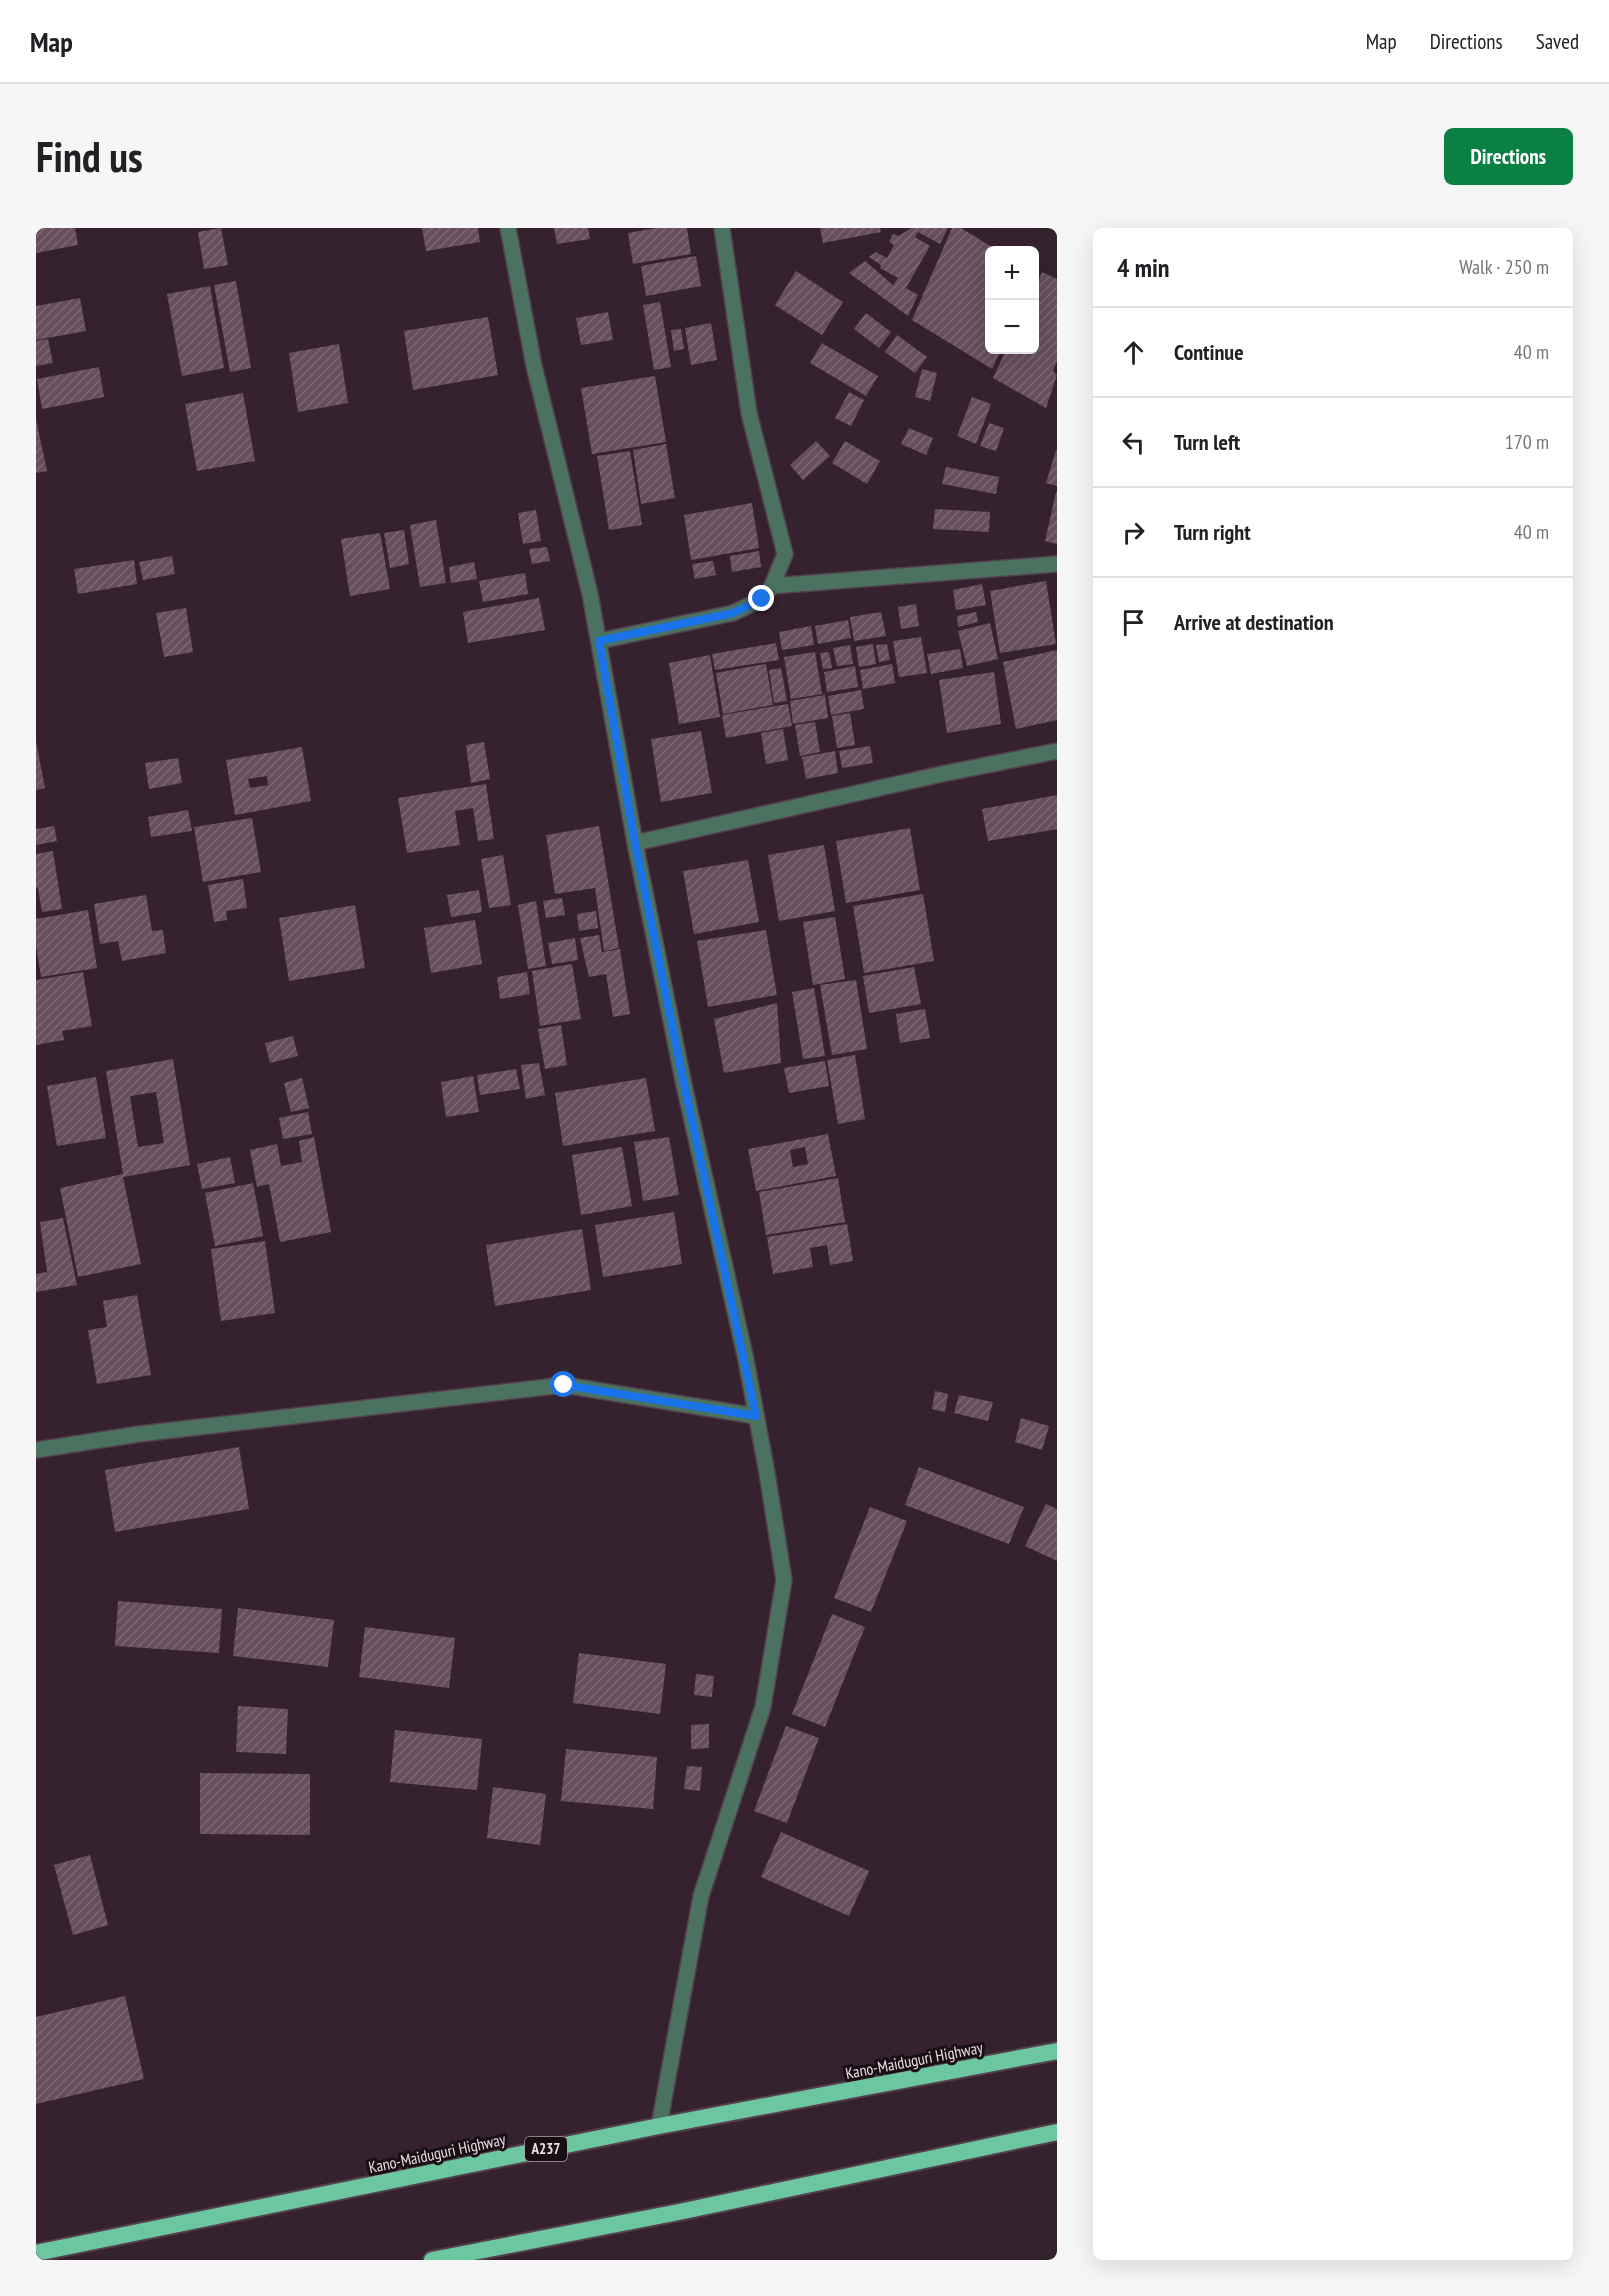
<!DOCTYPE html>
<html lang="en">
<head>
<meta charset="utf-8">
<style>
	body { margin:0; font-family:"PT Sans Narrow",sans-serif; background:#f6f6f6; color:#202124 }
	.controls { position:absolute; right:18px; top:18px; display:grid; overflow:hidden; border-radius:9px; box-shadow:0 6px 24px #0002 }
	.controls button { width:54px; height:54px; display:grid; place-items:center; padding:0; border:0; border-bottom:2px solid #e0e0e0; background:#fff; color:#202124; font:30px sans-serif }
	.stop { position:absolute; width:18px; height:18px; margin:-14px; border:4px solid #1a73e8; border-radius:50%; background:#fff }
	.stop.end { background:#1a73e8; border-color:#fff; box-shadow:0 2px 6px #0008 }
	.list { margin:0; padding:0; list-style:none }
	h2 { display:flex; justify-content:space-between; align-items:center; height:78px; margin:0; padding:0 24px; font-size:26px }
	h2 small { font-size:20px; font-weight:400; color:#757577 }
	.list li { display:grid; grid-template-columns:39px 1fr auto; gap:18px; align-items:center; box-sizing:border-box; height:90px; padding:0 24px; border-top:2px solid #e0e0e0 }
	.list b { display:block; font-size:22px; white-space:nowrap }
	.list em { font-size:20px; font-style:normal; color:#757577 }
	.icon { flex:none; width:33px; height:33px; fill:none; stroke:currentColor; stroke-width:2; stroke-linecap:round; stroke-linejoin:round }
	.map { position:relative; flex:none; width:1021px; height:2032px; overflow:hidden; border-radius:9px }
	header { display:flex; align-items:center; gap:36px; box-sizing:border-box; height:84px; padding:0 30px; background:#fff; border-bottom:2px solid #e0e0e0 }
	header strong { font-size:28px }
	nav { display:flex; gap:33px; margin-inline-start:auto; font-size:21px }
	.intro { display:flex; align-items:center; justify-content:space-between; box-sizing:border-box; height:144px; padding:0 36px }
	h1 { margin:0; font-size:42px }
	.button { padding:15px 27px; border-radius:9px; background:#0b8043; color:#fff; font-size:21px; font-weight:700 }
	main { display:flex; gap:36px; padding:0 36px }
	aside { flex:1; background:#fff; border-radius:9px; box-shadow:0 6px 24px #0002 }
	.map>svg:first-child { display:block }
	.building { fill:url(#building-hatch); fill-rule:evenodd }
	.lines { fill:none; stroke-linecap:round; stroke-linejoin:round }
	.minor-casing { stroke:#53404c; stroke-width:18 }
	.trunk-casing { stroke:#53404c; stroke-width:20 }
	.minor { stroke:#4b7160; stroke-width:15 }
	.trunk { stroke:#6cc6a0; stroke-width:16 }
	.route { stroke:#1a73e8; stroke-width:8 }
	.labels { text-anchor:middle; stroke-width:6; stroke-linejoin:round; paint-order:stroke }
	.shield { fill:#180f14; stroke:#ac9fa6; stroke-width:1.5 }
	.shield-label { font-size:15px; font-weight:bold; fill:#ebdde5 }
	.street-label { font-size:16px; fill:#ebdde5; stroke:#180f14 }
</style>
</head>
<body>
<header>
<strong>Map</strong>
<nav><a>Map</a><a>Directions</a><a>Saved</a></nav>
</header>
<div class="intro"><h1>Find us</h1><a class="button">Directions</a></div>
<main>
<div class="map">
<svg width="1021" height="2032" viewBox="0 0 1021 2032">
	<defs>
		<pattern id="building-hatch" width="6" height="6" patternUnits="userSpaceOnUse" patternTransform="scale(1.5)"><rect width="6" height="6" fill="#654f5c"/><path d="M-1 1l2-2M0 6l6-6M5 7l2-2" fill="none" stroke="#7b6873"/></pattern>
	</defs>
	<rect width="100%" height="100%" fill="#36222f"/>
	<path class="building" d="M0,0H39L42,17L0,25Z
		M185,0L192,37L168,41L162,4Z
		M386,0H442L444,14L390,23Z
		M518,0H552L554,11L521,16Z
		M620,0H651L655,26L597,36L592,5Z
		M784,0H844L845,4L787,15Z
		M875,0H912L904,16L882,4L879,9L894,18L870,60L882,67L872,88L813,45L829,33L857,57L862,50L844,40L845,37L833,29L840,24L851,30L858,17L853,14L857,6L863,8Z
		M916,0H925L961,22H954V122H965L956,141L876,92Z
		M660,28L665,58L610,68L605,38Z
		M760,43L807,74L786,107L739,77Z
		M1006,44L1021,51V133L1017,143L1021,147L1010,180L957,150L970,122H999V61Z
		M200,53L215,140L194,144L178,57Z
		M174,58L188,140L146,148L131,66Z
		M44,70L50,103L0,112V78Z
		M624,74L635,139L618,142L607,77Z
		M572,84L577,112L545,117L540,90Z
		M830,85L855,104L843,120L818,101Z
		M452,89L462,147L377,162L368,103Z
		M675,95L681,132L655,137L649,100Z
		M645,101L648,121L638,123L635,102Z
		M861,107L891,129L879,145L849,124Z
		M12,111L17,135L0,138V113Z
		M786,115L842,148L830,168L774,135Z
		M303,116L312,175L262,184L253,125Z
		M63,139L68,169L6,181L1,151Z
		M886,141L901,145L894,173L879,169Z
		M619,148L630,214L556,226L545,160Z
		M813,164L828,172L815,198L799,190Z
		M207,165L219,233L161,243L149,176Z
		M936,169L955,176L940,216L921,208Z
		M0,191L11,243L0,245Z
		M953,195L968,200L960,223L944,218Z
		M873,200L897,210L890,227L865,216Z
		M780,213L794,228L767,252L754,237Z
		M809,213L844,233L831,256L796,235Z
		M630,216L639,270L605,276L597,222Z
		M1020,222H1021V258L1010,255Z
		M594,223L606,297L573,302L561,228Z
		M910,239L963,249L960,266L906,256Z
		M1020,264H1021V316L1009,313Z
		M716,275L723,320L655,332L648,287Z
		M899,281L954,284L953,304L897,301Z
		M500,282L505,313L487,316L482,285Z
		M400,292L410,355L384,359L374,297Z
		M368,302L373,336L354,340L348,305Z
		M344,305L354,361L314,368L305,311Z
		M511,319L514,333L496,336L493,321Z
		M723,323L725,339L696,344L694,328Z
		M136,328L139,346L107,352L103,334Z
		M98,332L101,356L42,366L38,341Z
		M677,333L680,347L659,351L656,336Z
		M438,334L441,351L415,355L413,339Z
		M489,345L492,366L447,374L443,353Z
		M1010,353L1020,416L964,425L954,363Z
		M946,356L950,377L920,382L917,362Z
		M503,370L509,402L432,415L427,384Z
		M880,376L883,398L865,401L862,379Z
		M150,380L157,424L128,429L120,385Z
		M845,384L850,408L818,413L814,389Z
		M940,384L942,394L922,399L921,388Z
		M812,392L815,410L782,416L779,398Z
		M954,395L962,431L931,438L922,403Z
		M775,398L778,417L746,422L743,404Z
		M885,409L891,445L863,449L857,413Z
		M740,415L743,432L679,442L676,426Z
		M837,416L840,436L823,439L820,419Z
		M851,416L854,432L843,434L840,417Z
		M814,417L817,436L801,438L797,420Z
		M924,421L927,440L895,446L891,426Z
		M1021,422V492L980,501L967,434Z
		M779,424L786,466L755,471L748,429Z
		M793,424L796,440L787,441L784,425Z
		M674,427L684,489L643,496L633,435Z
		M730,436L737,477L687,486L680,445Z
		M856,436L859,455L827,461L824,442Z
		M819,438L822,459L791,464L788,444Z
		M745,440L751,473L738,475L733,442Z
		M958,444L965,496L911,505L903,452Z
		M825,462L828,481L795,487L792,468Z
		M789,467L792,490L757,496L754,473Z
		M752,476L756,498L690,510L686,487Z
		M814,485L819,517L801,520L796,488Z
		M779,494L784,524L764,528L759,497Z
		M747,501L752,532L730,536L725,505Z
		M665,503L676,565L625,574L615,511Z
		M0,513L9,560L0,562Z
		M448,514L454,551L435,555L430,517Z
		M834,518L837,535L806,540L803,523Z
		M266,519L275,573L199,587L190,532ZM231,548L232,557L214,560L212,551Z
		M799,523L802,545L770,551L766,529Z
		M142,530L146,555L113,561L109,535Z
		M450,556L458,611L442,613L437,580L419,583L424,617L371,625L362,570Z
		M1021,567V601L952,613L946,581Z
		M152,582L156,603L115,609L112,589Z
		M216,590L225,644L167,654L158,599Z
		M18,598L21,613L0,617V601Z
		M563,598L583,720L568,723L559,660L519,666L510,607Z
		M874,600L884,662L810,675L800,613Z
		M788,617L799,683L743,693L732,627Z
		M17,623L26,681L6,684L2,660H0V626Z
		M467,627L475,677L453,680L445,631Z
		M712,632L723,694L658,706L647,643Z
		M207,651L211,680L190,683L191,692L178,694L172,657Z
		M443,662L446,684L415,689L411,667Z
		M887,666L898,733L828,745L817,678Z
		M110,667L116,703L127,702L130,725L86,733L82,713L64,716L58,676Z
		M526,670L529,687L510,690L507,673Z
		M500,673L510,738L492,741L482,677Z
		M319,677L329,740L253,753L243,690Z
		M52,682L61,740L5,749L0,717V691Z
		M560,683L562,700L543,703L541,686Z
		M799,689L809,751L777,757L767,694Z
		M439,692L446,736L395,745L388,700Z
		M730,702L741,767L672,779L661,713Z
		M563,707L566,724L584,721L594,786L577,789L570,746L553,749L544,710Z
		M539,710L542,732L516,736L512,715Z
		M536,736L545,791L504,798L496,743Z
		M878,739L885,776L833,785L827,748Z
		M47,744L56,798L26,803L28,812L0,817V752Z
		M491,744L494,766L464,771L461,749Z
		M820,752L831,821L796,827L784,757Z
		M778,760L789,828L767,831L756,764Z
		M741,775L745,835L688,845L678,791Z
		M889,781L894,810L864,815L860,786Z
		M525,797L531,837L509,841L502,801Z
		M257,808L262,828L234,835L229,815Z
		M819,827L829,891L802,896L791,832Z
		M137,831L154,937L87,949L105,1036L42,1049L24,960L87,946L70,843ZM120,864L128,915L102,919L94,868Z
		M789,833L793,858L753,865L748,840Z
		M503,835L509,867L490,871L485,837Z
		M480,841L484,861L444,867L441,847Z
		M437,848L443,884L410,889L405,854Z
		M60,849L70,910L21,918L11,858Z
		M266,850L273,880L255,884L248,855Z
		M610,850L619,903L527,918L519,865Z
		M272,884L276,906L247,911L243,890Z
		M792,906L800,948L720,963L712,921ZM769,919L772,936L757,939L754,922Z
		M278,909L295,1004L244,1014L233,956L221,959L214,922L241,916L245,938L266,934L263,913Z
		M633,909L643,967L607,973L598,914Z
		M586,919L596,978L545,987L536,927Z
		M194,929L199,955L166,961L161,936Z
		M802,950L809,994L730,1007L723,964Z
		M217,955L227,1008L179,1018L169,965Z
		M638,984L646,1036L567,1049L559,997Z
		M27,990L41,1057L0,1064V1046L11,1044L4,994Z
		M811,996L817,1033L794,1037L791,1017L774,1020L777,1039L737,1046L731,1009Z
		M546,1001L555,1062L459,1078L450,1017Z
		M229,1013L239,1085L185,1093L175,1021Z
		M101,1067L115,1147L61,1156L52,1102L71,1099L67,1073Z
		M899,1163L912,1166L909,1184L896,1181Z
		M923,1167L957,1174L952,1193L918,1185Z
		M985,1190L1013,1198L1006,1222L979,1214Z
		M203,1219L213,1281L79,1304L69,1242Z
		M883,1239L988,1279L973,1316L869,1277Z
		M1010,1276L1021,1281V1333L989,1318Z
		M834,1279L871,1293L835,1384L798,1370Z
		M82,1373L186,1381L183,1425L79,1418Z
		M202,1380L298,1392L292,1439L197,1428Z
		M796,1386L829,1399L789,1499L756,1486Z
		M329,1399L419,1410L413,1460L323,1449Z
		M543,1425L630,1436L624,1486L537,1475Z
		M660,1446L678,1448L676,1469L658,1467Z
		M202,1478L252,1481L250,1526L200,1524Z
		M673,1496V1520L655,1521V1497Z
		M750,1498L783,1510L751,1595L718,1583Z
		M359,1502L446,1511L441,1562L354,1554Z
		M530,1521L621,1529L617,1581L525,1573Z
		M651,1538L666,1539L664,1563L648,1561Z
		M164,1545L274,1546V1607L164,1606Z
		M457,1559L510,1566L504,1617L451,1610Z
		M745,1604L833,1643L813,1688L725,1649Z
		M54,1627L72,1697L37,1707L18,1637Z
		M89,1768L108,1851L0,1876V1789Z"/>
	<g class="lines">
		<g class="minor-casing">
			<path id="minor" d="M472,0L498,138L554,366L599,615L648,857L710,1132L731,1245L748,1352L727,1479L665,1668L623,1898
				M736,358L1021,336
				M563,413L697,385L726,371L736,358L749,326L713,185L686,0
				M599,615L906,546L1021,523
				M0,1222L103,1206L528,1157L720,1188"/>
		</g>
		<g class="trunk-casing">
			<path id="trunk" d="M0,2025L623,1898L1021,1823
				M396,2032L643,1984L1021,1904"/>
		</g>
		<use href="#minor" class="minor"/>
		<use href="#trunk" class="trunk"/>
	</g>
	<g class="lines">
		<path class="route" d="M528,1157L720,1188L648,856L599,615L563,413L697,385L726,371"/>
	</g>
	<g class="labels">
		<rect class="shield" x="489" y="1909" width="42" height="24" rx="4.5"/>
		<g class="shield-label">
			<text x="510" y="1926">A237</text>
		</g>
		<g class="street-label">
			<text transform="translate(878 1832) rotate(-11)" y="6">Kano-Maiduguri Highway</text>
			<text transform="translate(401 1925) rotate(-12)" y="6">Kano-Maiduguri Highway</text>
		</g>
	</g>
</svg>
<div class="controls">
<button>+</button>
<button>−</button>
</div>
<div class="stop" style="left:528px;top:1157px"></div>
<div class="stop end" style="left:726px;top:371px"></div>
</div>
<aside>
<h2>4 min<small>Walk · 250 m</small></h2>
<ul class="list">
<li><svg class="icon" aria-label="ahead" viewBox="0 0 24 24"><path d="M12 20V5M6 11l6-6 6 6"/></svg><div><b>Continue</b></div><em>40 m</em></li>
<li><svg class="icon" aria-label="left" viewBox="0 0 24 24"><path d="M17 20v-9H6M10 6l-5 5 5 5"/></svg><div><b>Turn left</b></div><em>170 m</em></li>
<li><svg class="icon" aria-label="right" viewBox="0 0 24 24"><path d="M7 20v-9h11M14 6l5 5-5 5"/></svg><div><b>Turn right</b></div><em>40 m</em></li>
<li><svg class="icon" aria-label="arrive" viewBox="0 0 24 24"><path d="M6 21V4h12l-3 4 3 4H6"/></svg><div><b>Arrive at destination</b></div></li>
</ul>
</aside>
</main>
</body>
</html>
